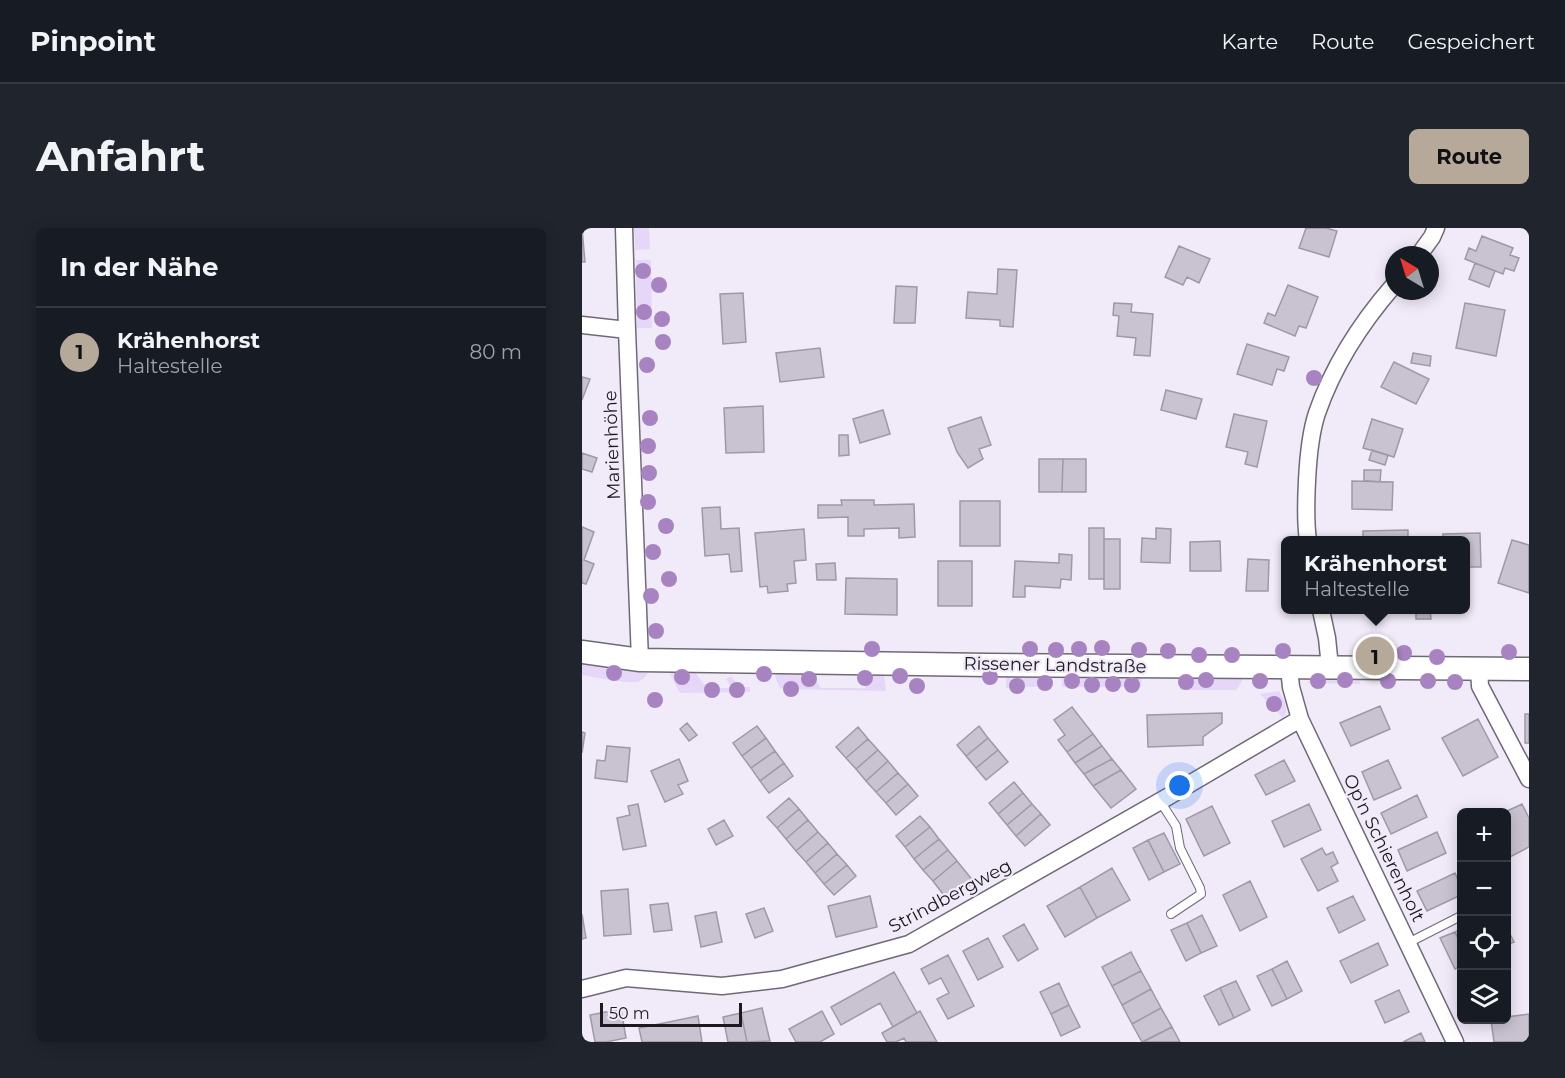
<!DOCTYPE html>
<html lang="de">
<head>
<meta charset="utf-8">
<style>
	body { margin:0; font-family:Montserrat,sans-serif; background:#20242c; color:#f1f3f6 }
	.controls { position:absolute; right:18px; bottom:18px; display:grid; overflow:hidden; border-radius:9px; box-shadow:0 3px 15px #0003 }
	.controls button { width:54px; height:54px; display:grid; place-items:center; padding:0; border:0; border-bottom:2px solid #363941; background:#171b24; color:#f1f3f6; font:30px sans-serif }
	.compass { position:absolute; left:803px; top:18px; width:54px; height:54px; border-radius:50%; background:#171b24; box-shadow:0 3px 15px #0003; rotate:322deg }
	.scale { position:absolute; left:18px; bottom:15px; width:142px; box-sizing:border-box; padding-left:6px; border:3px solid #1c191f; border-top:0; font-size:16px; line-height:21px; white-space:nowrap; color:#1c191f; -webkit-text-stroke:4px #f1eaf9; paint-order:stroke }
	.you { position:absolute; left:598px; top:558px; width:21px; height:21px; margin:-15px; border:4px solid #fff; border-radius:50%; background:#1a73e8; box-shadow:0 0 0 9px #1a73e833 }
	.badge { display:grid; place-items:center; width:39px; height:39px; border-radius:50%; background:#b7a999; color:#111; font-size:20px; font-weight:700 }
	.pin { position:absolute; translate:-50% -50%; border:3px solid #fff; box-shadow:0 2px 6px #0006 }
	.popup { position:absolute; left:699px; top:308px; width:189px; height:78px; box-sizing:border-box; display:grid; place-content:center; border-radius:9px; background:#171b24; filter:drop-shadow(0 2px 4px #0005); font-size:20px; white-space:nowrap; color:#9ea1a6 }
	.popup b { font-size:22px; color:#f1f3f6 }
	.popup::after { content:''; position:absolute; left:50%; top:100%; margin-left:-12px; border:12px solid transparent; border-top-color:#171b24 }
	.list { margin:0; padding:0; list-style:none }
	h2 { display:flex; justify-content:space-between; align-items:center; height:78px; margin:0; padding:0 24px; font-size:26px }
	h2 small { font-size:20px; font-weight:400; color:#9ea1a6 }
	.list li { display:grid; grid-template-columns:39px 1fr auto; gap:18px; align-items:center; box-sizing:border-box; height:90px; padding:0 24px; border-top:2px solid #363941 }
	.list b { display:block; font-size:22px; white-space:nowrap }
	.list p { margin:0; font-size:20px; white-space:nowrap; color:#9ea1a6 }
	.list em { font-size:20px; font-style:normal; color:#9ea1a6 }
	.icon { flex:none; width:33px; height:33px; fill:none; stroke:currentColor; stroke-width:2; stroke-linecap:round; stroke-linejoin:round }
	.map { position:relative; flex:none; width:947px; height:814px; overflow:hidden; border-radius:9px }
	header { display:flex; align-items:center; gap:36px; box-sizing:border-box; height:84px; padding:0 30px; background:#171b24; border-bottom:2px solid #363941 }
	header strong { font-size:28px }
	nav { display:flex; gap:33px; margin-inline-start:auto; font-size:21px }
	.intro { display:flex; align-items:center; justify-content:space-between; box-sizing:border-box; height:144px; padding:0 36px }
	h1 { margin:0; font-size:42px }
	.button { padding:15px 27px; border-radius:9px; background:#b7a999; color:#111; font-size:21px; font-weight:700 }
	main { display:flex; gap:36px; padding:0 36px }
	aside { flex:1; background:#171b24; border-radius:9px; box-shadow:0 3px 15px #0003 }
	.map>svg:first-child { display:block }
	.green { fill:#e6d6f7 }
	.building { fill:#c9c2d0; stroke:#9f98a6; stroke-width:1.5 }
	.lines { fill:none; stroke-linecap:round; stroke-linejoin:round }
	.lane-casing { stroke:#6f6976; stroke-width:10 }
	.street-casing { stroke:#6f6976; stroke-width:19 }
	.secondary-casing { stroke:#6f6976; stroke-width:25 }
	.lane { stroke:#fff; stroke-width:8 }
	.street { stroke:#fff; stroke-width:16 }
	.secondary { stroke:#fff; stroke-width:22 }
	.tree { fill:#a784c1 }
	.labels { text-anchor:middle; stroke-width:4.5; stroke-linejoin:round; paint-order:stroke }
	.street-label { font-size:18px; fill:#1c191f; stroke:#f1eaf9 }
</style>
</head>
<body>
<header>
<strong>Pinpoint</strong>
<nav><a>Karte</a><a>Route</a><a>Gespeichert</a></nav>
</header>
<div class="intro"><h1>Anfahrt</h1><a class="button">Route</a></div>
<main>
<aside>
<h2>In der Nähe<small></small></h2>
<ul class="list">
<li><span class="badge">1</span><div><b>Krähenhorst</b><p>Haltestelle</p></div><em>80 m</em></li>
</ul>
</aside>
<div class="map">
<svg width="947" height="814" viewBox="0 0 947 814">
	<rect width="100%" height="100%" fill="#f1eaf9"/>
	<path class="green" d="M52,0H67L68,21L53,22Z
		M54,32H69L70,100H55Z
		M0,435L23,439L64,442L66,444C64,449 61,452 55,454C46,456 11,449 0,447Z
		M91,443L113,444L125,460H150L144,451L149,448L157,459H168V464L98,465L88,446Z
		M195,444H227L239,460H284L274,444L302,446L304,463L204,461L198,460L193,449Z
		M469,446V458L424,460V447Z
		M480,447H560L559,459H480Z
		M598,448H660V453L654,462H598Z
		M779,449L778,456L725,455L730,450Z
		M697,463C702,472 708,480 701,490L678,466Z"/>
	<path class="building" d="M0,0L3,34H0Z
		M724,0H744L755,3L747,29L717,20Z
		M900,8L931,20L928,27L937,30L932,43L923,40L921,46L883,31L887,20L894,23Z
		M597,18L628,31L617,55L605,49L601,57L583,49Z
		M893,35L913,43L907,59L887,51Z
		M416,41L435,42L431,99L418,98V92L384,90L386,64L415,66Z
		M706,57L736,69L724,100L717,98L713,108L682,95L686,85L693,88Z
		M314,58L335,59L333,95H312Z
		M161,65L164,114L141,116L138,66Z
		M532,75L550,76L549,84L571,86L568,128L552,127L554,110L535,108L537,88L531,87Z
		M883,75L923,82L914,128L874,120Z
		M665,116L707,129L702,143L695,141L690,157L655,146Z
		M238,120L242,149L198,154L194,125Z
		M831,125L849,128L848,138L829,135Z
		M812,134L847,151L834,176L799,159Z
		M0,149L8,151L0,172Z
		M584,162L620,171L614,191L579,182Z
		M181,178L182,224L144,225L142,180Z
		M301,182L308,206L278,215L271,191Z
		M652,186L685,193L675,239L663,236L666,224L644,219Z
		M399,189L409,217L397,221L401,231L386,240L375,224L366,200Z
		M790,191L821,201L812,229L781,220Z
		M257,207H266L267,227L257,228Z
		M790,222L806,227L803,237L787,232Z
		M0,225L15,230L10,244L0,241Z
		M457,231H481L480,264H457Z
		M481,231H504V264H480Z
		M782,242H799L798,254L782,253Z
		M770,253L811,254L810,282L770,281Z
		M259,272H292V277L332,276L333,309L317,310V300L282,301V308H266V289L236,290V277H260Z
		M378,273H418V318H378Z
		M138,279L139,301L157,300L160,343L149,344L147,326L123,328L120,280Z
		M0,299L12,304L2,332L12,336L4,356L0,355Z
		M507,300H522V351H507Z
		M574,300L589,301L588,335L559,334L560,310L574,311Z
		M222,301L224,332L212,333L214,355L205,356L206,363L186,365L185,358L178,359L173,305Z
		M826,302V312H781V303Z
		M898,305L899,339H883V312H861V306Z
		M522,311H538V361H522Z
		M930,312L947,317V365L916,355Z
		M638,313L639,343H608V314Z
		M477,326L490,327L489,352L479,351L478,360L443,358V369H431L433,333L477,335Z
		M666,331L687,332L686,363H664Z
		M356,333H390V378H356Z
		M253,335L254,352H235L234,336Z
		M264,350L315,351V387L263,386Z
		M793,382H848L849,391H834V383H793Z
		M798,478L808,501L769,518L758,495Z
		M490,479L511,506L485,524L476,512L483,507L472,492Z
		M640,485V495L621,509V517L566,519L565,487Z
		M943,486H947V515H943Z
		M896,491L916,529L881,548L860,510Z
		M105,495L115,507L107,513L98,501Z
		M175,498L184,510L160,528L151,515Z
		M397,498L406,510L384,528L375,517Z
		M276,499L286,511L264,530L254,519Z
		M0,504L3,505L0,525Z
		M511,506L520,518L493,535L485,524Z
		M184,510L193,523L169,540L160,528Z
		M406,510L416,522L394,540L384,528Z
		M286,511L296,522L274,541L264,530Z
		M25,518L48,520L45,554L13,550L15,532L23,533Z
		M520,518L530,531L502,546L493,535Z
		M296,522L306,533L284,553L274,541Z
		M416,522L426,534L404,552L394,540Z
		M193,523L202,535L178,553L169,540Z
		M97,531L106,553L96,557L101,566L83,574L69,543Z
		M530,531L539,542L511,558L502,546Z
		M702,532L713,553L684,567L673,547Z
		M806,532L819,560L792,572L780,544Z
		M306,533L316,545L294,564L284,553Z
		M202,535L211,548L187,565L178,553Z
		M539,542L554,561L529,580L511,558Z
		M316,545L326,556L304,575L294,564Z
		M432,554L441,565L416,586L407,575Z
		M326,556L336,568L314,587L304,575Z
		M441,565L450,576L425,597L416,586Z
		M835,567L845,589L809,606L799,585Z
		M207,570L217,581L195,600L185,589Z
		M56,576L64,618L41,622L35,590L48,587L46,578Z
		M450,576L459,586L434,608L425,597Z
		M727,576L739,602L702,619L690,593Z
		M940,576L947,590V619L924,631V584H923Z
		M630,578L648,615L622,628L604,591Z
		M217,581L226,592L204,611L195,600Z
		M459,586L468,597L443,618L434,608Z
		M338,588L348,599L323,619L314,608Z
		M142,592L151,608L134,617L126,601Z
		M226,592L236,604L214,623L204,611Z
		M348,599L357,611L332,631L323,619Z
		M236,604L246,615L224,634L214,623Z
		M855,604L864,625L825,643L816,622Z
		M582,605L598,636L582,644L566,612Z
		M357,611L366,622L341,642L332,631Z
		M566,612L582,644L567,652L551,620Z
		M246,615L255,626L233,645L224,634Z
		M740,620L744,627L751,624L756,635L749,639L756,653L736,663L719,631Z
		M366,622L375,633L351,653L341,642Z
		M255,626L265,637L242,656L233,645Z
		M375,633L392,654L367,674L351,653Z
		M265,637L274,648L252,667L242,656Z
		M530,640L548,672L515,690L498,659Z
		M873,645L879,659V667L845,683L835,663Z
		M668,653L685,689L658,703L641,667Z
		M498,659L515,690L483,709L465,678Z
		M46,661L49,706L22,708L19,663Z
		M288,668L295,699L254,709L246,678Z
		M771,668L783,692L757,705L745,680Z
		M86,675L90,702L72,704L68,677Z
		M182,680L191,703L173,710L164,686Z
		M134,684L140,714L119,719L113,688Z
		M0,686L4,710L0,711Z
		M620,687L635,718L619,725L605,695Z
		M605,695L619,725L604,733L589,702Z
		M442,696L456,721L436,733L421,708Z
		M924,698L932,714L924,717Z
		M879,701V717L873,704Z
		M873,704L879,717V738L873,741L858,710Z
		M406,710L421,739L396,752L381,723Z
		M796,715L806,737L769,755L758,733Z
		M549,724L559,743L530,758L520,739Z
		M366,727L392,778L366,791L355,771L367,765L359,750L347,756L339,741Z
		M705,733L720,763L705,771L690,741Z
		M690,741L705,771L690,778L675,748Z
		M559,743L569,761L540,777L530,758Z
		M312,744L335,785L311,799L298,775L259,797L249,779Z
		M654,753L668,782L652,790L638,760Z
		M477,755L487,777L469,786L458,764Z
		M638,760L652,790L637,797L622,768Z
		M569,761L579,780L550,796L540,777Z
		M817,762L827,784L803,795L793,773Z
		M487,777L498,799L479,808L469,786Z
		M180,780L188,813L165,814L159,785Z
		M579,780L590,799L560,814L550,796Z
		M39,781L44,810L24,814H13L8,787Z
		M240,783L252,806L238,814H214L207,801Z
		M338,783L355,814H324L322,810L314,814H305L300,805Z
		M159,785L165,814H146L141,789Z
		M947,786V814H912L909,792H924V789Z
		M116,788L120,814H60L57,800Z
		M590,799L598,814H561Z
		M839,805L843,814H821Z"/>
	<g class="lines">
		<g class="lane-casing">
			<path id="lane" d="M578,573L594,598L598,620L618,660L619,666L589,686
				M826,715L879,688"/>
		</g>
		<g class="street-casing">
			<path id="street" d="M42,0L45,102L58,432
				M837,27L850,9L854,0
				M0,97L45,102
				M726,312C723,293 724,273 725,253C726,232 728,206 735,185C752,136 778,96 812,57
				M739,382L745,410L748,439
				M707,440L709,459L718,491L873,814
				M897,441L898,458L947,551
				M0,761L44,750L140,758L200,751L327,716L582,571L718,491"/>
		</g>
		<g class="secondary-casing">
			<path id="secondary" d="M0,424L58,432L406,437L947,441"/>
		</g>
		<use href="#lane" class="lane"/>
		<use href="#street" class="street"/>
		<use href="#secondary" class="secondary"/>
	</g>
	<g class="tree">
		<circle cx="61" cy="43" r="8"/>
		<circle cx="77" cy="57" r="8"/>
		<circle cx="62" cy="84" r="8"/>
		<circle cx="80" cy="91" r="8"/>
		<circle cx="81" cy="114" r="8"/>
		<circle cx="65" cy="137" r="8"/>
		<circle cx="732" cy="150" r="8"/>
		<circle cx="68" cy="190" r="8"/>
		<circle cx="66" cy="218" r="8"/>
		<circle cx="67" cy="245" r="8"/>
		<circle cx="66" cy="274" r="8"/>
		<circle cx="84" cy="298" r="8"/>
		<circle cx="71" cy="324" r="8"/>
		<circle cx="87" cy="351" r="8"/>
		<circle cx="69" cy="368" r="8"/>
		<circle cx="74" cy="403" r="8"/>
		<circle cx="520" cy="420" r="8"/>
		<circle cx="290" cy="421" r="8"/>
		<circle cx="448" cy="421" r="8"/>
		<circle cx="497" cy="421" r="8"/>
		<circle cx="474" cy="422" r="8"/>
		<circle cx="557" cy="422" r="8"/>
		<circle cx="586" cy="423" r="8"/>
		<circle cx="701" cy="423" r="8"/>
		<circle cx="781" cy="424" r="8"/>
		<circle cx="927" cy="424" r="8"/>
		<circle cx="822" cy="425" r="8"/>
		<circle cx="617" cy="427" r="8"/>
		<circle cx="650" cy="427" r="8"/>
		<circle cx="855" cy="429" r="8"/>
		<circle cx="32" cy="445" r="8"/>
		<circle cx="182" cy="446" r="8"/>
		<circle cx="318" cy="448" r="8"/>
		<circle cx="100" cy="449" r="8"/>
		<circle cx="408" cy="449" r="8"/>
		<circle cx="283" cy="450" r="8"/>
		<circle cx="227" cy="451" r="8"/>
		<circle cx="624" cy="452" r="8"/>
		<circle cx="763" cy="452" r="8"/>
		<circle cx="490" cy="453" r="8"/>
		<circle cx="678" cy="453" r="8"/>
		<circle cx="736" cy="453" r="8"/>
		<circle cx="806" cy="453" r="8"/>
		<circle cx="846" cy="453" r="8"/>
		<circle cx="604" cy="454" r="8"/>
		<circle cx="873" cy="454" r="8"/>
		<circle cx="463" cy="455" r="8"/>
		<circle cx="531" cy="456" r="8"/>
		<circle cx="510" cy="457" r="8"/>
		<circle cx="550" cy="457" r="8"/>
		<circle cx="335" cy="458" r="8"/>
		<circle cx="435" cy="458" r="8"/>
		<circle cx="209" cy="461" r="8"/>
		<circle cx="130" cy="462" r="8"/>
		<circle cx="155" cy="462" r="8"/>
		<circle cx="73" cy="472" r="8"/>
		<circle cx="692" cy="476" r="8"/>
	</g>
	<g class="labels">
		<g class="street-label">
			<text transform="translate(30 217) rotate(-92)" y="6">Marienhöhe</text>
			<text transform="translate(473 437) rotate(1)" y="6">Rissener Landstraße</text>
			<text transform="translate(802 620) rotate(64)" y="6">Op'n Schierenholt</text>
			<text transform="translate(368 668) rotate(-28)" y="6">Strindbergweg</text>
		</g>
	</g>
</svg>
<div class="controls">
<button>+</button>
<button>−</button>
<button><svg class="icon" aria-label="locate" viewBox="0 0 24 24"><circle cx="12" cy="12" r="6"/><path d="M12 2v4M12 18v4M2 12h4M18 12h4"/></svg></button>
<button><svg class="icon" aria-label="layers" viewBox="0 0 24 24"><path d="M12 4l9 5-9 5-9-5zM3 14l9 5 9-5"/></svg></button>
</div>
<svg class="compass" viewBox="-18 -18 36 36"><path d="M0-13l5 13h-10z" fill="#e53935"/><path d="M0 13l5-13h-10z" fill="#9ea1a6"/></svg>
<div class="scale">50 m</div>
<div class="you"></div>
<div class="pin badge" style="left:793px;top:428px">1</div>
<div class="popup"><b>Krähenhorst</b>Haltestelle</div>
</div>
</main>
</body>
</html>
